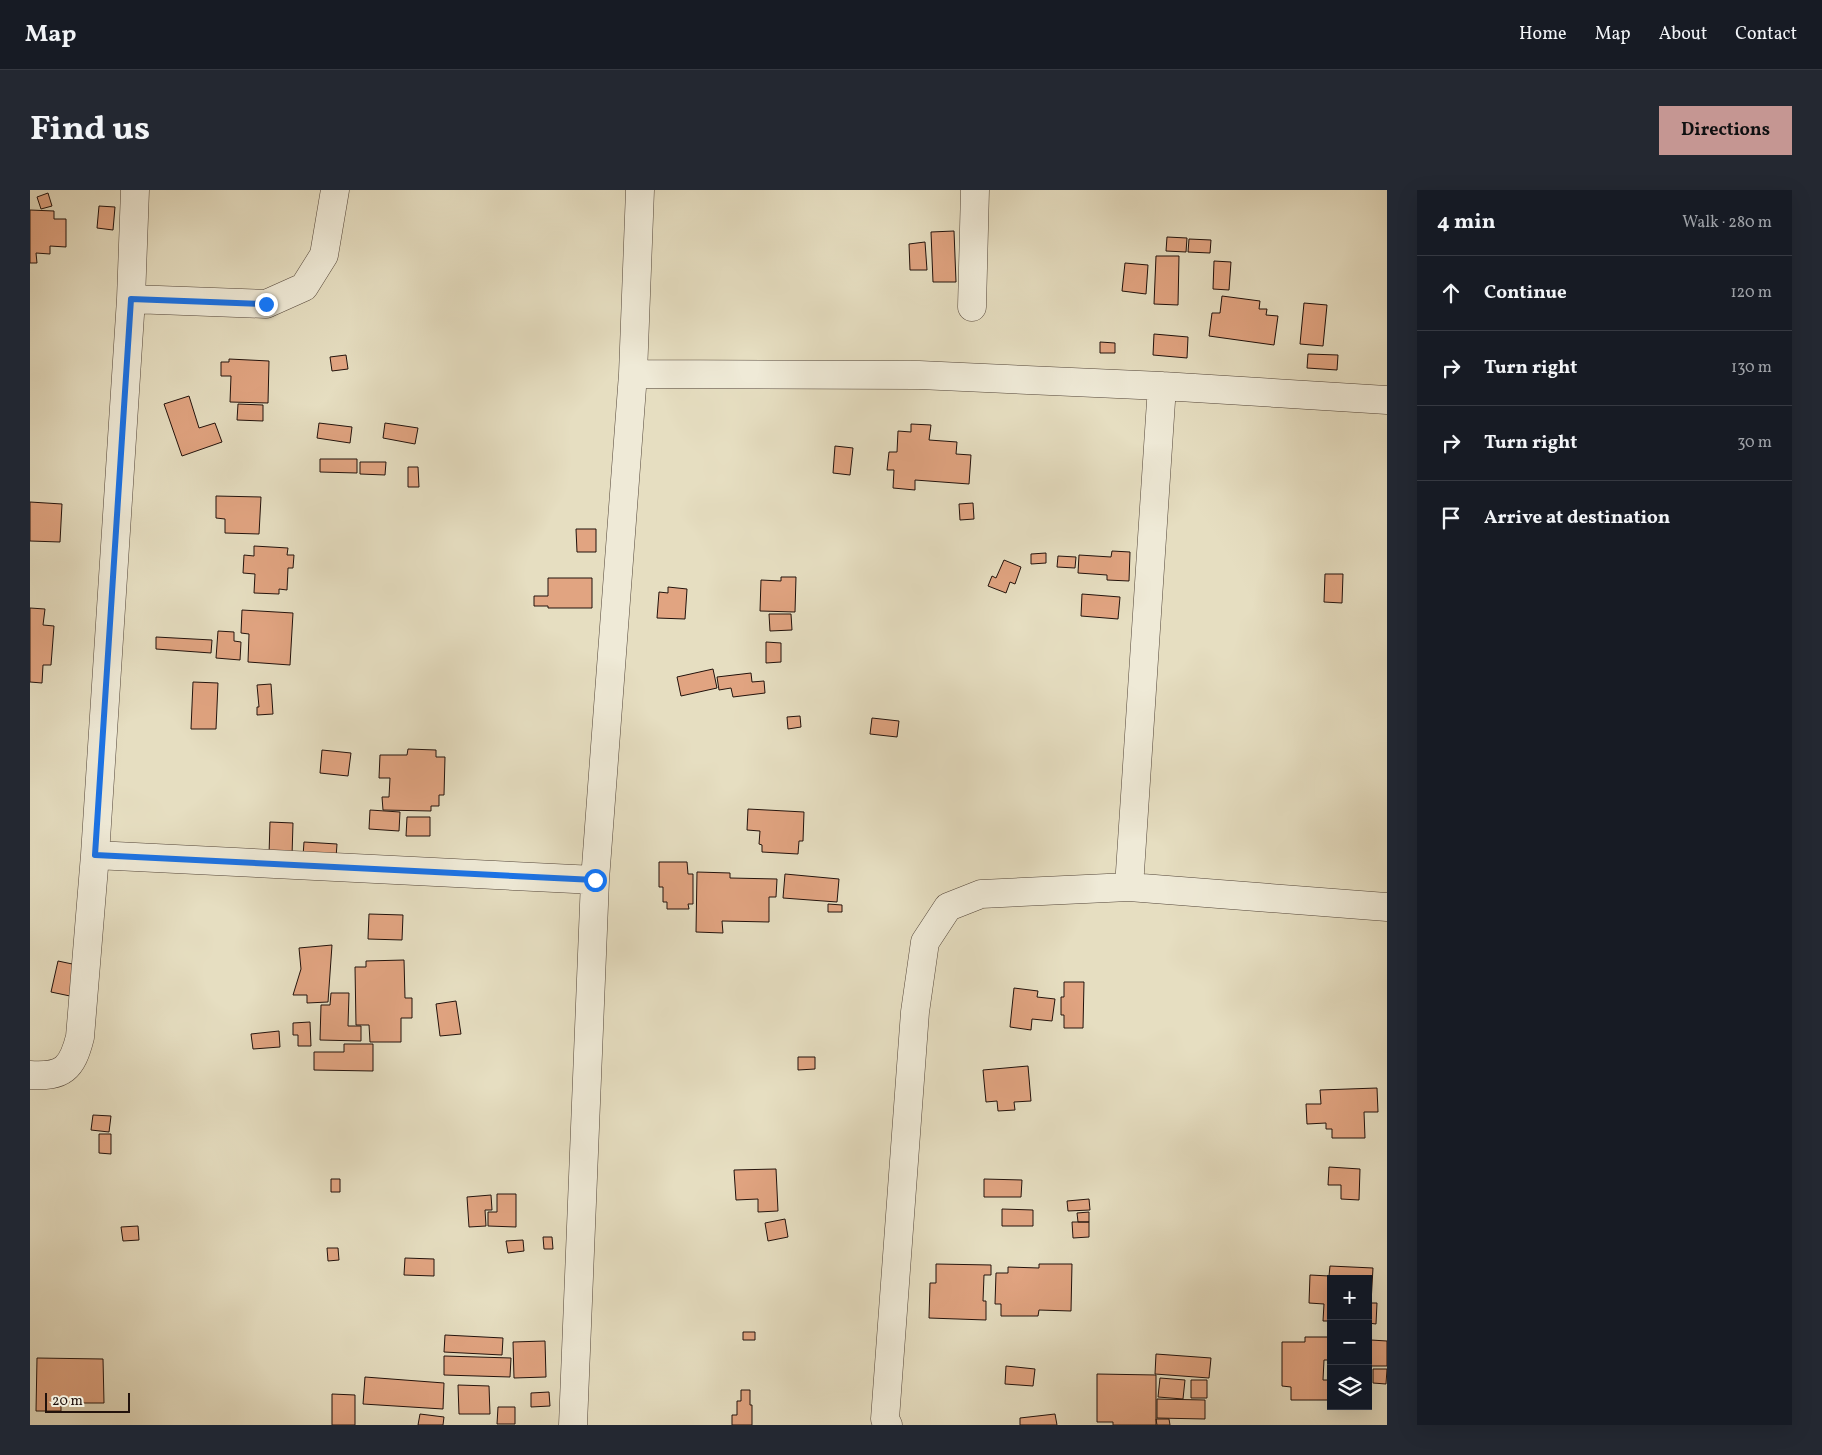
<!DOCTYPE html>
<html lang="en">
<head>
<meta charset="utf-8">
<style>
	body { margin:0; font-family:Vollkorn,serif; background:#242831; color:#f1f3f6 }
	.controls { position:absolute; right:15px; bottom:15px; display:grid; overflow:hidden; border-radius:0px; box-shadow:0 5px 20px #0002 }
	.controls button { width:45px; height:45px; display:grid; place-items:center; padding:0; border:0; border-bottom:1px solid #363941; background:#171b24; color:#f1f3f6; font:25px sans-serif }
	.scale { position:absolute; left:15px; bottom:12px; width:85px; box-sizing:border-box; padding-left:5px; border:2px solid #22120c; border-top:0; font-size:14px; line-height:18px; white-space:nowrap; color:#22120c; -webkit-text-stroke:4px #efead7; paint-order:stroke }
	.stop { position:absolute; width:15px; height:15px; margin:-11px; border:4px solid #1a73e8; border-radius:50%; background:#fff }
	.stop.end { background:#1a73e8; border-color:#fff; box-shadow:0 1px 5px #0008 }
	.list { margin:0; padding:0; list-style:none }
	h2 { display:flex; justify-content:space-between; align-items:center; height:65px; margin:0; padding:0 20px; font-size:21px }
	h2 small { font-size:16px; font-weight:400; color:#9ea1a6 }
	.list li { display:grid; grid-template-columns:32px 1fr auto; gap:15px; align-items:center; box-sizing:border-box; height:75px; padding:0 20px; border-top:1px solid #363941 }
	.list b { display:block; font-size:19px; white-space:nowrap }
	.list em { font-size:16px; font-style:normal; color:#9ea1a6 }
	.icon { flex:none; width:28px; height:28px; fill:none; stroke:currentColor; stroke-width:2; stroke-linecap:round; stroke-linejoin:round }
	.map { position:relative; flex:none; width:1357px; height:1235px; overflow:hidden; border-radius:0px }
	header { display:flex; align-items:center; gap:30px; box-sizing:border-box; height:70px; padding:0 25px; background:#171b24; border-bottom:1px solid #363941 }
	header strong { font-size:24px }
	nav { display:flex; gap:28px; margin-inline-start:auto; font-size:18px }
	.intro { display:flex; align-items:center; justify-content:space-between; box-sizing:border-box; height:120px; padding:0 30px }
	h1 { margin:0; font-size:35px }
	.button { padding:12px 22px; border-radius:0px; background:#c59692; color:#111; font-size:18px; font-weight:700 }
	main { display:flex; gap:30px; padding:0 30px }
	aside { flex:1; background:#171b24; border-radius:0px; box-shadow:0 5px 20px #0002 }
	.map>svg:first-child { display:block }
	.building { fill:#e1a481; stroke:#22120c }
	.lines { fill:none; stroke-linecap:round; stroke-linejoin:round }
	.minor-casing { stroke:#534539; stroke-width:29 }
	.minor { stroke:#efead7; stroke-width:28 }
	.route { stroke:#1a73e8; stroke-width:6 }
</style>
</head>
<body>
<header>
<strong>Map</strong>
<nav><a>Home</a><a>Map</a><a>About</a><a>Contact</a></nav>
</header>
<div class="intro"><h1>Find us</h1><a class="button">Directions</a></div>
<main>
<div class="map">
<svg width="1357" height="1235" viewBox="0 0 1357 1235">
	<rect width="100%" height="100%" fill="#e6dec1"/>
	<filter id="stains"><feTurbulence type="fractalNoise" baseFrequency=".004" numOctaves="4"/><feColorMatrix values="0 0 0 0 .2 0 0 0 0 .09 0 0 0 0 .02 0 0 0 .5 -.17"/></filter>
	<radialGradient id="worn" r=".72"><stop offset=".6" stop-color="#630" stop-opacity="0"/><stop offset="1" stop-color="#630" stop-opacity=".3"/></radialGradient>
	<path class="building" d="M18,3L22,16L11,19L7,7Z
		M69,16L85,17L83,40L67,38Z
		M0,20L24,21V29H36V57L20,56V64L6,63L7,73H0Z
		M924,41L926,92H903L901,42Z
		M1137,47L1157,48L1156,62L1136,61Z
		M1159,49L1181,50L1180,63L1158,62Z
		M895,52L897,80H880L879,54Z
		M1126,66H1149L1148,115L1124,114Z
		M1184,71L1201,72L1199,100L1183,99Z
		M1095,73L1118,75L1116,104L1092,101Z
		M1192,106L1230,111L1229,119H1237L1236,125L1248,126L1244,155L1179,146L1182,123H1190Z
		M1274,113L1297,115L1293,156L1270,154Z
		M1124,144L1158,147L1157,168L1123,165Z
		M1070,152L1085,153V163H1070Z
		M1278,164L1308,165L1307,180L1277,178Z
		M316,165L318,179L302,181L300,167Z
		M199,169L239,171L238,213L200,212L201,186H191V172H199Z
		M159,206L169,238L185,233L192,252L152,266L134,214Z
		M208,214L233,215V231L207,230Z
		M289,233L322,237L320,253L287,248Z
		M355,233L388,238L385,254L353,248Z
		M881,234L901,235L899,250L927,252L926,264L941,265L939,294L885,290V300L863,298L864,280H857L859,262H867L868,241L881,242Z
		M805,256L823,258L820,285L803,283Z
		M290,269H327V283L290,282Z
		M330,272H356L355,285L330,284Z
		M378,277H388L389,297H378Z
		M186,306L231,307L229,344L195,343V329L186,328Z
		M0,312L32,314L30,352L0,351Z
		M943,313L944,329L930,330L929,314Z
		M546,339H566V362H547Z
		M224,356L258,358L257,365H264L263,378H258L257,400L249,399V404L224,403L225,384L213,383L214,365L224,366Z
		M1082,361L1100,362L1099,391L1077,390V385L1048,383L1049,365L1081,367Z
		M1016,363V373L1001,374V364Z
		M1028,366L1046,367L1045,378L1027,377Z
		M974,370L991,377L985,394L980,392L976,403L958,396L962,386L966,388Z
		M1295,384H1313L1312,413L1294,412Z
		M751,387H766L765,422L730,421L731,390L751,391Z
		M518,388H562V418H518V416H504V406H518Z
		M638,397L657,399L655,429L627,428L629,402L638,403Z
		M1052,404L1090,407L1088,429L1051,426Z
		M0,418L15,419L13,435L24,436L21,475H13L12,493L0,492Z
		M212,420L263,423L260,475L218,472L219,444L211,443Z
		M739,424H761L762,440L740,441Z
		M188,441L204,442V451L211,452L210,470L186,468Z
		M126,447L182,450L181,463L126,459Z
		M736,452L751,453V472L736,473Z
		M683,479L687,498L651,506L647,487Z
		M721,483L722,492L734,491L735,503L703,507L701,498L689,500L687,487Z
		M163,492L188,493L186,539H161Z
		M241,494L243,524L227,525V517H229L227,495Z
		M770,526L771,537L758,539L757,527Z
		M842,528L869,531L867,547L840,544Z
		M378,559L406,560V567H415L414,605H409V616H401V621L353,620L352,607H359L360,588H349L350,565H377Z
		M292,560L321,563L318,586L290,583Z
		M718,619L774,622L773,651H769L768,664L732,662V655L729,654L730,641L717,640Z
		M340,620L370,622L369,641L339,639Z
		M377,627H400V646H376Z
		M240,632L263,633L262,666L239,665Z
		M274,652L307,654L306,668L273,666Z
		M629,672H657L658,684H663V714H658L659,719H637V712H633V697H629Z
		M667,682L700,683V688L747,689L746,707H739V732L692,731L693,743L666,742Z
		M755,684L809,689L807,712L753,708Z
		M798,714L812,715V722H798Z
		M339,724L373,725L372,750L338,749Z
		M302,755L298,812L277,813V805H263L271,779L269,758Z
		M374,770L375,808H382V828H371V852H340L339,835H326L325,777H336V771Z
		M28,771L47,775L40,806L21,802Z
		M1034,792H1054L1053,838H1034V825H1031V807H1034Z
		M984,798L1008,801L1007,807L1025,809L1022,831L1002,829L1001,840L980,837Z
		M301,803H319L318,836H331V851L290,850L291,815H300Z
		M426,811L431,844L410,846L406,814Z
		M280,832L281,856H268V845H263V833Z
		M249,841L250,857L223,859L221,844Z
		M314,854H343V881L284,880V862H314Z
		M768,867H785V879L768,880Z
		M998,876L1001,911L984,912L985,920L968,921L967,911L956,912L953,880Z
		M1347,898L1348,922H1334L1335,948H1302V939H1296V933L1277,934L1276,914H1291L1290,900Z
		M63,925L81,926L79,942L61,940Z
		M69,944H81V964L69,963Z
		M1299,977L1330,979L1329,1010L1311,1009V995H1298Z
		M746,979L748,1021L728,1022V1009L706,1010L704,980Z
		M301,989H310V1002H301Z
		M954,989L992,990L991,1007H954Z
		M467,1004H486V1037L458,1036V1022H467Z
		M461,1005L462,1020H455L456,1036L439,1037L437,1007Z
		M1059,1009L1060,1020L1038,1021L1037,1011Z
		M972,1019L1003,1020V1036H972Z
		M1059,1022V1032H1048L1047,1023Z
		M755,1029L758,1047L738,1051L735,1033Z
		M1042,1032H1059V1047L1043,1048Z
		M108,1036L109,1050L93,1051L91,1037Z
		M513,1047H522L523,1059H514Z
		M493,1050L494,1061L478,1063L476,1051Z
		M297,1058H308L309,1070L298,1071Z
		M375,1068L404,1069V1086L374,1085Z
		M906,1074L961,1075V1085H954L953,1111H956V1130L899,1128L900,1093H906Z
		M1009,1074H1042L1041,1121L1009,1120L1008,1126H971V1114H965L966,1083H978V1077L1009,1078Z
		M1300,1076L1343,1078L1341,1113H1347L1346,1134L1338,1133V1089H1301V1131H1293L1294,1114L1279,1113L1280,1085L1299,1086Z
		M713,1142H725V1150H713Z
		M415,1145L473,1148L472,1165L414,1162Z
		M1275,1147H1301V1170H1294L1293,1190H1301V1210H1261V1197L1252,1196V1152H1275Z
		M1338,1147H1341V1150L1357,1151V1176H1338Z
		M515,1151L516,1187L484,1188L483,1152Z
		M1126,1164L1181,1168L1179,1188L1125,1184Z
		M414,1166L481,1168L480,1187L414,1185Z
		M7,1168L73,1169L74,1213H31V1221H6Z
		M976,1176L1005,1179L1003,1196L975,1194Z
		M1343,1179H1357L1356,1194L1343,1193Z
		M1067,1184L1126,1185V1235H1083V1232H1067Z
		M335,1187L414,1193L413,1219L333,1214Z
		M1130,1188L1155,1190L1153,1209L1128,1207Z
		M1161,1190H1177V1208H1161Z
		M428,1195L459,1196L460,1224H429Z
		M711,1200H720V1215H722V1235H702V1225H707V1211H711Z
		M519,1202L520,1216L501,1217V1203Z
		M302,1204L325,1205V1235H302Z
		M1127,1209L1175,1210V1229L1127,1228Z
		M468,1217H485V1234H467Z
		M390,1224L414,1227L413,1235H388Z
		M1025,1224L1027,1235H990V1228Z
		M1126,1229H1139L1140,1235H1127Z"/>
	<g class="lines">
		<g class="minor-casing">
			<path id="minor" d="M105,0L101,109L65,665L565,690
				M101,109L236,114L274,97L294,65L305,0
				M942,117L945,0
				M603,184L889,185L1132,196L1357,210
				M1099,697L1132,196
				M0,885C33,887 42,879 50,847L65,665
				M543,1235L565,690L603,184L610,0
				M858,1235L855,1229L885,822L895,752L918,717L951,704L1099,697L1357,717"/>
		</g>
		<use href="#minor" class="minor"/>
	</g>
	<g class="lines">
		<path class="route" d="M236,114L101,109L65,665L565,690"/>
	</g>
	<rect width="100%" height="100%" filter="url(#stains)"/>
	<rect width="100%" height="100%" fill="url(#worn)"/>
</svg>
<div class="controls">
<button>+</button>
<button>−</button>
<button><svg class="icon" aria-label="layers" viewBox="0 0 24 24"><path d="M12 4l9 5-9 5-9-5zM3 14l9 5 9-5"/></svg></button>
</div>
<div class="scale">20 m</div>
<div class="stop" style="left:565px;top:690px"></div>
<div class="stop end" style="left:236px;top:114px"></div>
</div>
<aside>
<h2>4 min<small>Walk · 280 m</small></h2>
<ul class="list">
<li><svg class="icon" aria-label="ahead" viewBox="0 0 24 24"><path d="M12 20V5M6 11l6-6 6 6"/></svg><div><b>Continue</b></div><em>120 m</em></li>
<li><svg class="icon" aria-label="right" viewBox="0 0 24 24"><path d="M7 20v-9h11M14 6l5 5-5 5"/></svg><div><b>Turn right</b></div><em>130 m</em></li>
<li><svg class="icon" aria-label="right" viewBox="0 0 24 24"><path d="M7 20v-9h11M14 6l5 5-5 5"/></svg><div><b>Turn right</b></div><em>30 m</em></li>
<li><svg class="icon" aria-label="arrive" viewBox="0 0 24 24"><path d="M6 21V4h12l-3 4 3 4H6"/></svg><div><b>Arrive at destination</b></div></li>
</ul>
</aside>
</main>
</body>
</html>
